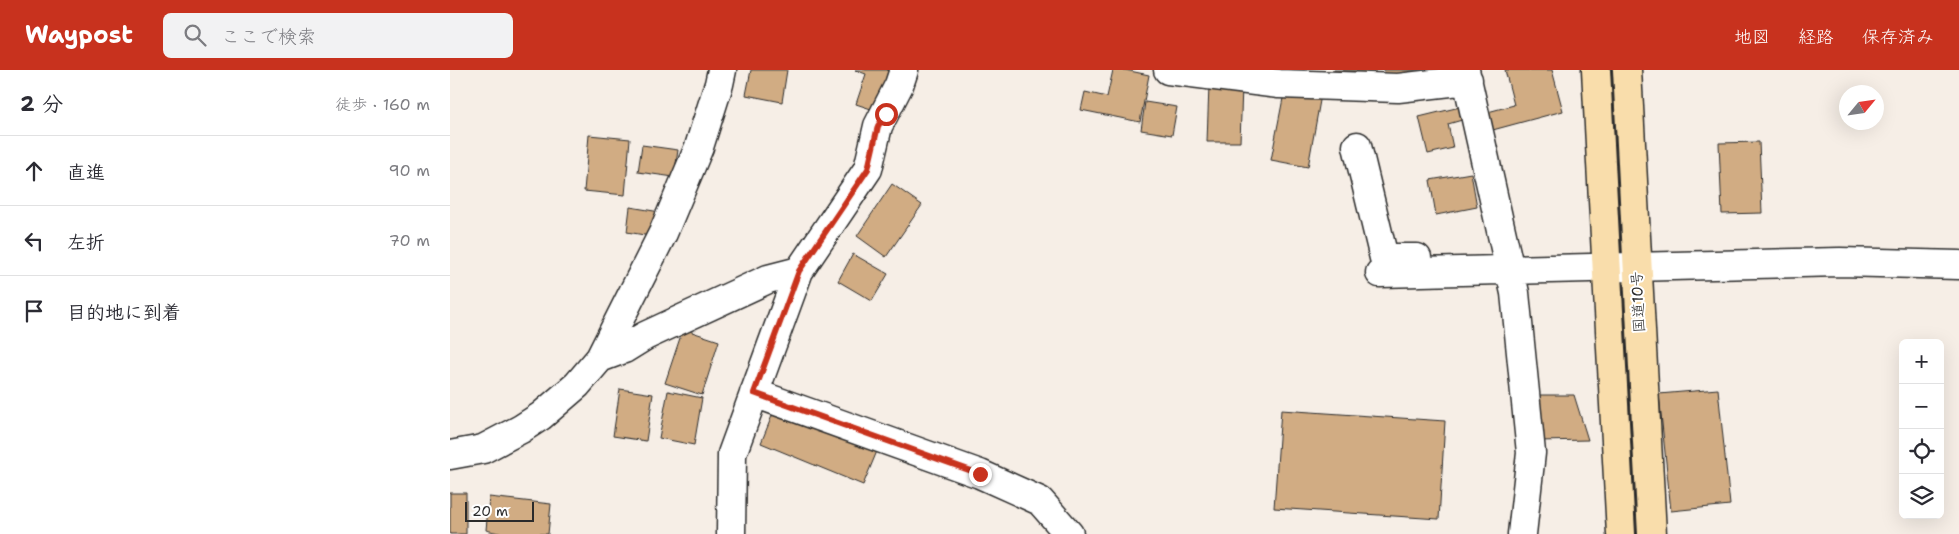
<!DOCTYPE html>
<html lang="ja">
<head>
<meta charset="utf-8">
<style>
	body { margin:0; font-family:"Shantell Sans","Klee One",sans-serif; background:#f2f2f3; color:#2b2b33 }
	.controls { position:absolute; right:15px; bottom:15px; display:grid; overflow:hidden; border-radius:8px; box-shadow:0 5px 20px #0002 }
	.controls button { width:45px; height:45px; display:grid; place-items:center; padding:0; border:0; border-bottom:1px solid #e1e1e2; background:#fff; color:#2b2b33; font:25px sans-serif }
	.compass { position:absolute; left:1389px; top:15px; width:45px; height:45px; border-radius:50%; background:#fff; box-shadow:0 5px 20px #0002; rotate:61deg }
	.scale { position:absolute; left:15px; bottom:12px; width:69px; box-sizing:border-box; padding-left:5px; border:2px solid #2b2b2b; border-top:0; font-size:14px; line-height:18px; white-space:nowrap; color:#2b2b2b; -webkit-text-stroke:4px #fff; paint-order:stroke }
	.stop { position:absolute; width:15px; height:15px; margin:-11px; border:4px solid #c8321e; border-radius:50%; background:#fff }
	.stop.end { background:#c8321e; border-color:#fff; box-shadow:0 1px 5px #0008 }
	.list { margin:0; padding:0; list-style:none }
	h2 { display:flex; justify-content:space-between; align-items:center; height:65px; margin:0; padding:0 20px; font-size:21px }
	h2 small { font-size:16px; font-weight:400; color:#7c7c81 }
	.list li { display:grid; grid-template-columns:32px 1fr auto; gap:15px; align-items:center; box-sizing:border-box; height:70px; padding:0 20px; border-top:1px solid #e1e1e2 }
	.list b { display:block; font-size:19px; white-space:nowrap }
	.list em { font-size:16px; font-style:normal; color:#7c7c81 }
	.icon { flex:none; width:28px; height:28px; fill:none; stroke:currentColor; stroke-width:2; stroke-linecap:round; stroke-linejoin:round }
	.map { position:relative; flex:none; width:1509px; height:464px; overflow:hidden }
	header { display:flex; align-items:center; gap:30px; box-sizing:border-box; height:70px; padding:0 25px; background:#c8321e; color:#fff }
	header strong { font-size:24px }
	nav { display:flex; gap:28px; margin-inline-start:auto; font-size:18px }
	.search { width:350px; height:45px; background:#f2f2f3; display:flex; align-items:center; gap:12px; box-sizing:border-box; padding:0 18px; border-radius:8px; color:#7c7c81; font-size:19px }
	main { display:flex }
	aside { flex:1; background:#fff }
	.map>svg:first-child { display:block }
	.building { fill:#d1ac83; stroke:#2b2b2b }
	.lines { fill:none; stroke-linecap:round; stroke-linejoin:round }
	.minor-casing { stroke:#2b2b2b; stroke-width:31 }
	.highway-casing { stroke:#2b2b2b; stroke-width:31 }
	.minor { stroke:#fff; stroke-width:28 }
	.highway { stroke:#f9ddab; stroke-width:28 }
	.route { stroke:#c8321e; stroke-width:6 }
	.labels { text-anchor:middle; stroke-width:4; stroke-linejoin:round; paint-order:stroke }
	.street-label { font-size:15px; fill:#2b2b2b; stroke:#fff }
</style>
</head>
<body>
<header>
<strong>Waypost</strong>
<div class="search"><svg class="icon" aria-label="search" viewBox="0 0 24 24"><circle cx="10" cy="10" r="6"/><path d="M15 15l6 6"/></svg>ここで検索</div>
<nav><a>地図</a><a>経路</a><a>保存済み</a></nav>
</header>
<main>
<aside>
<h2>2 分<small>徒歩 · 160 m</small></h2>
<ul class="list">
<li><svg class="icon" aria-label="ahead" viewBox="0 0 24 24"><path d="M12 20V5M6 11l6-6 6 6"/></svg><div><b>直進</b></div><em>90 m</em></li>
<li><svg class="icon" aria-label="left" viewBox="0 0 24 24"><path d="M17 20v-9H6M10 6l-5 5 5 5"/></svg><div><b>左折</b></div><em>70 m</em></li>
<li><svg class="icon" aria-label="arrive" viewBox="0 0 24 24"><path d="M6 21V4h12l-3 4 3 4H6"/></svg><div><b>目的地に到着</b></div></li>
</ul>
</aside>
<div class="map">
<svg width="1509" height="464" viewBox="0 0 1509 464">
	<rect width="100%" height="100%" fill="#f6eee6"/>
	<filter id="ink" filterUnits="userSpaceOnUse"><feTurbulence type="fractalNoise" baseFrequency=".02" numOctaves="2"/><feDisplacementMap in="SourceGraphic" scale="10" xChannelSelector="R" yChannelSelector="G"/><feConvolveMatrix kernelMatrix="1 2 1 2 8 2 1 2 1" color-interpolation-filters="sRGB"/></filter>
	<g filter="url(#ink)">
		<path class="building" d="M301,0H337L332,32L296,25Z
			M405,0H440L427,41L406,34L416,4Z
			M663,0H675L699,5L690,52L631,40L635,22L657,27Z
			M884,0H925L926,9L885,12Z
			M934,0H982L983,5L936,11Z
			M1055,0H1102L1113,41L1039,61L1034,43L1064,35Z
			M759,15L792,16L790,72H757Z
			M835,18L871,25L858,97L821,90Z
			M695,32L727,37L722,65L691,60Z
			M1010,37L1012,50L998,54L1003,78L978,84L969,47Z
			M139,65L180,69L175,125L134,121Z
			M1309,72L1312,143L1272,144L1269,73Z
			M192,75L228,80L224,107L188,102Z
			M1021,103L1027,137L986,145L980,110Z
			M442,114L472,135L436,187L407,166Z
			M180,137L210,142L206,167L177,162Z
			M403,184L438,204L422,231L388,211Z
			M233,259L269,271L252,325L215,313Z
			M170,319L203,324L196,371L163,366Z
			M1268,319L1280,435L1221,441L1209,324Z
			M218,321L252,328L244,375L209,368Z
			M1088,325H1124L1138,370L1089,371Z
			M328,331L430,374L413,415L311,373Z
			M831,340L995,351L989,449L824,438Z
			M0,423H16V464H0Z
			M39,427L101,434L98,464H53L36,460Z"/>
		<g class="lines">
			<g class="minor-casing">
				<path id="minor" d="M718,0L829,14L948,18L1018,10
					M1015,0L1065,223L1081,383L1072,464
					M907,76L934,188H967
					M930,203L1390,192L1509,195
					M150,288L174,279L195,266L318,209L349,201
					M304,323L530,404L590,431L619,464
					M0,385L33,379L71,359L91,346L127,315L150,288L213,163L249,77L269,14L272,0
					M281,464L282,384L349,201L418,99L428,56L449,15L454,0"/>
			</g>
			<g class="highway-casing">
				<path id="highway" d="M1146,0L1171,464
					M1177,0L1202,464"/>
			</g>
			<use href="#minor" class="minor"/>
			<use href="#highway" class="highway"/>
		</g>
	</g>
	<g class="lines" filter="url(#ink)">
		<path class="route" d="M436,44L428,56L418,99L349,201L304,323L530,404"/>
	</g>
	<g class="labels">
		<g class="street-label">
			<text transform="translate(1188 232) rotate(-93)" y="5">国道10号</text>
		</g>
	</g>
</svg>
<div class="controls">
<button>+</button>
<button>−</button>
<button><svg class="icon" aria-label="locate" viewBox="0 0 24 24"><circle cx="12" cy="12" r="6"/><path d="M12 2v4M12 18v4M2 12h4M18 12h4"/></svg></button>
<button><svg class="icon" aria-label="layers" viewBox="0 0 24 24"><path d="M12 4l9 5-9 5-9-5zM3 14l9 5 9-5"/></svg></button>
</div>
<svg class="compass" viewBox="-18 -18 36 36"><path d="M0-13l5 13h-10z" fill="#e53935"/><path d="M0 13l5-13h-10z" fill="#7c7c81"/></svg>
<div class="scale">20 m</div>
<div class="stop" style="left:436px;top:44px"></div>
<div class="stop end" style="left:530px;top:404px"></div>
</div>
</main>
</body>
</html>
